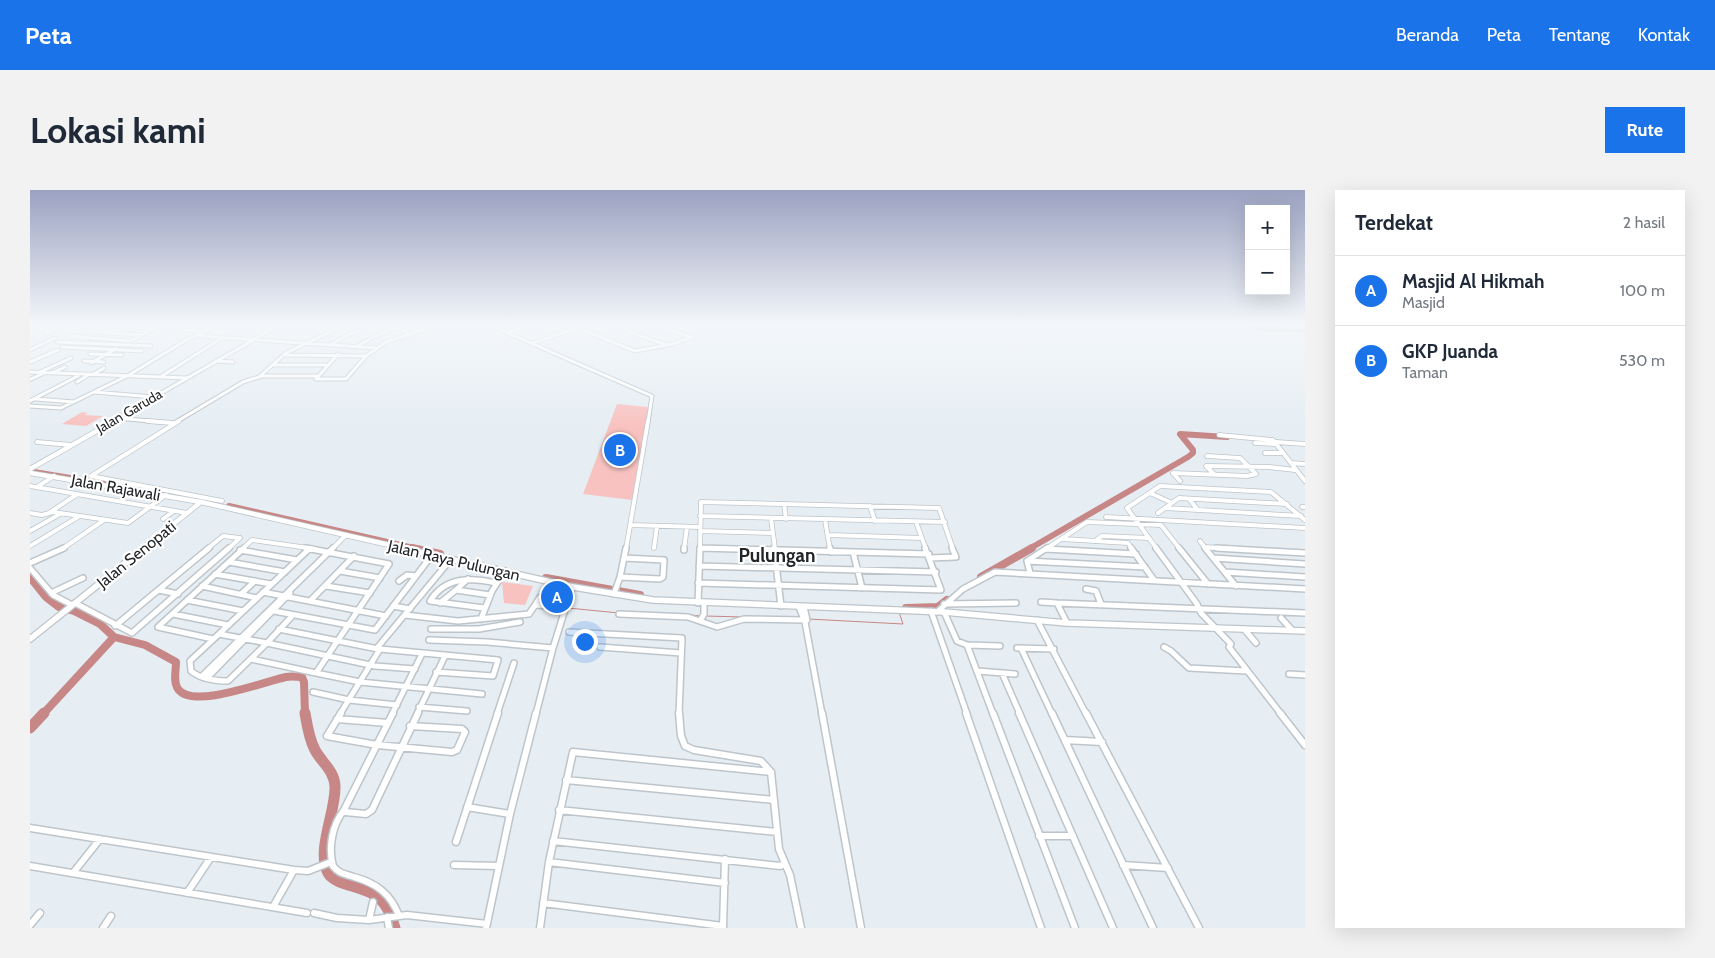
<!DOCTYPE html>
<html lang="id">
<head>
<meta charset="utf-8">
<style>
	body { margin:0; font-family:Cabin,sans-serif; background:#f2f2f3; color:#1f2937 }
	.controls { position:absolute; right:15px; top:15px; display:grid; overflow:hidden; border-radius:0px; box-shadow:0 5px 20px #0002 }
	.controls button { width:45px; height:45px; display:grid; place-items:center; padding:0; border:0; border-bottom:1px solid #e0e1e3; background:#fff; color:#1f2937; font:25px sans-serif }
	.you { position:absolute; left:554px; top:451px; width:18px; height:18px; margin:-12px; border:4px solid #fff; border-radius:50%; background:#1a73e8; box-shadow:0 0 0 8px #1a73e833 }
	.badge { display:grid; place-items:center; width:32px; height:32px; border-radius:50%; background:#1a73e8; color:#fff; font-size:16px; font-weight:700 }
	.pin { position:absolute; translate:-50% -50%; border:2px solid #fff; box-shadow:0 1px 5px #0006 }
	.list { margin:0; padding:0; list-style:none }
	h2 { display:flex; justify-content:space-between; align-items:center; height:65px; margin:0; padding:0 20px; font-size:21px }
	h2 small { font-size:16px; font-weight:400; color:#747a83 }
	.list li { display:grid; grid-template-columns:32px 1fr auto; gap:15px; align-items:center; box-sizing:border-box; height:70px; padding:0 20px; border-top:1px solid #e0e1e3 }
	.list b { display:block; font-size:19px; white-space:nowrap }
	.list p { margin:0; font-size:16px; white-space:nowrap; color:#747a83 }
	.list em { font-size:16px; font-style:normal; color:#747a83 }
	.map { position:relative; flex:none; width:1275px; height:738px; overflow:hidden; border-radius:0px }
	header { display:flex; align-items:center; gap:30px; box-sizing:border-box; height:70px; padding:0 25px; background:#1a73e8; color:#fff }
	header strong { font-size:24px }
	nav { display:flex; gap:28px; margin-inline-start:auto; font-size:18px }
	.intro { display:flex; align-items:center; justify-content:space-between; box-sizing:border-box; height:120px; padding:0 30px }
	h1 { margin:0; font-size:35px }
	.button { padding:12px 22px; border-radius:0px; background:#1a73e8; color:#fff; font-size:18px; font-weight:700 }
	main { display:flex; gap:30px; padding:0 30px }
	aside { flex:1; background:#fff; border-radius:0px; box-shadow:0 5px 20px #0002 }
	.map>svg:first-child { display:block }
	.green { fill:#f8c2c0 }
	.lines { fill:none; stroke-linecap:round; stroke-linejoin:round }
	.stream { stroke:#c78786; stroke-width:1 }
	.river-far2 { stroke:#c78786; stroke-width:6 }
	.river-far1 { stroke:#c78786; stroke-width:8 }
	.river { stroke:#c78786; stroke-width:11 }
	.taxiway { fill:#b0b6ba; fill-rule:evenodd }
	.minor-far3-casing { stroke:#bec5ca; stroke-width:5 }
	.minor-far2-casing { stroke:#bec5ca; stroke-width:5.5 }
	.minor-far1-casing { stroke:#bec5ca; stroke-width:8 }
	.minor-casing { stroke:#bec5ca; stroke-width:9 }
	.tertiary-far2-casing { stroke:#bec5ca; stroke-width:5 }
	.tertiary-far1-casing { stroke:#bec5ca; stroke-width:6 }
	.tertiary-casing { stroke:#bec5ca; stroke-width:8 }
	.minor-far3 { stroke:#fff; stroke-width:3 }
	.minor-far2 { stroke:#fff; stroke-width:4 }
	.minor-far1 { stroke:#fff; stroke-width:5 }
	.minor { stroke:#fff; stroke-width:6 }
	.tertiary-far2 { stroke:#fff; stroke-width:3 }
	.tertiary-far1 { stroke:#fff; stroke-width:4.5 }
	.tertiary { stroke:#fff; stroke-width:5.5 }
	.labels { text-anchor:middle; stroke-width:4.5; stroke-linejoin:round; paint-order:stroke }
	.far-street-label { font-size:14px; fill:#232628; stroke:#fff }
	.street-label { font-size:16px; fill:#232628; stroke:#fff }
	.quarter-label { font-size:19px; font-weight:bold; fill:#232628; stroke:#fff }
</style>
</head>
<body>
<header>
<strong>Peta</strong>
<nav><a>Beranda</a><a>Peta</a><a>Tentang</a><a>Kontak</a></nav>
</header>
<div class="intro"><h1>Lokasi kami</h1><a class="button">Rute</a></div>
<main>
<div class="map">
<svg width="1275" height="738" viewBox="0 0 1275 738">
	<rect width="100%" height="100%" fill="#e6eef3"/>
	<path class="green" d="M1217,134H1275V140L1233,137Z
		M587,214L618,217L602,310L553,304Z
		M52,222L58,223L55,225L73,226L56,236L32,234Z
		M472,392L503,396L495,415L474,413Z"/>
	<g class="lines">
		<path class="stream" d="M538,418L589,423
			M660,425L671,426
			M675,426L714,427
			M778,429L873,434L869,422"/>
		<path class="river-far2" d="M4,282L131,303
			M199,316L388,359
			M999,359L1158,267L1163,263V260L1150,244L1197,247"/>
		<path class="river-far1" d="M382,358L410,364
			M0,387L16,407L29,417L44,421L70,434L84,447L115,455L146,472C146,480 143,492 148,499C162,520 236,491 256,487C261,486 267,487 272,487L274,492L275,524
			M951,387L1002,358
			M516,388L610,405
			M876,418L908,417L917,410
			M13,524L84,447"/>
		<path class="river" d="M275,523C277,535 279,549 285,560C292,573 304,580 305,596C306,622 286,660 298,683C305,696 336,696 349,708C358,716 362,727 365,738
			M0,538L14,523"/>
		<path class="taxiway" d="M1208,134L1275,139V143L1232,141Z"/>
		<g class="minor-far3-casing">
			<path id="minor-far3" d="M359,134L379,143
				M457,134L622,206L618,232
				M577,134L637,155
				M622,134L661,147
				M61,135L125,138
				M547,138L605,161L643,154L662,147
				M149,140L176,141
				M48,141L113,145
				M479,142L506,134
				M15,143L37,134
				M39,146L100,151L134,134
				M170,146L346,158
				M27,152L121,156
				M503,153L559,134
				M300,155L320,144L346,134
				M32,157L112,161
				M326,157L345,146L367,137
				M0,160L25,148
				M60,164L92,165
				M308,164L286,189H316L336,166L356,152L410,134
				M255,165L336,166
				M54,171L74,172
				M186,171L203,172
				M0,172L28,160
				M61,173L85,159
				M242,175H297
				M0,182L157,188
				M10,182L41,168
				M22,183L35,177
				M62,185L74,178
				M132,186L192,148
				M229,187L256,163L317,134
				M1,189L12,184
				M47,192L58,185
				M64,202L123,207
				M6,209L44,212
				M0,211L48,186
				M0,216L31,218L99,185L158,149L192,134
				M87,228L131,232
				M146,232L213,192L232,186H287"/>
		</g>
		<g class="minor-far2-casing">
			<path id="minor-far2" d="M117,231L143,233
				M1189,245L1243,250L1275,291
				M7,252L41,255
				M1246,252L1275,254
				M1225,253L1245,254
				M1235,263H1253
				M1261,273L1275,274
				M1184,284L1176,276L1239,277L1265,280
				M61,286L149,231
				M61,286L192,311
				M1150,291L1143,283L1217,286L1226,284L1210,268L1177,266
				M0,296L157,323
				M7,297L24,286
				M1120,303L1142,313
				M1159,309L1168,320
				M754,314L756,329
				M840,316L845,331
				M1272,317H1275
				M1097,318L1127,359
				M1097,318L1130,296L1241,302L1275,330
				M1135,318L1271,326
				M0,323L12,325L23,322L98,333L136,305
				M19,323L46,305
				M1128,323L1149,308L1257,314
				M670,326L915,332
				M1076,327L1275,338
				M741,328L745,359
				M133,329L144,321
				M795,330L800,359
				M886,332L896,359
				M600,335L670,337
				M0,341L30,324
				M670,341L743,343
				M798,345L892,348
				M1033,349L1098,353L1102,359
				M1065,351L1072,346L1119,348
				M1170,351L1176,359
				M0,356L48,327
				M1174,357L1207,359
				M624,358L627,336
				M670,358L707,359
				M32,359L74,330
				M177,359L193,346L210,348
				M198,359L210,348
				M212,359L222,350L285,359
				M302,359L316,345
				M596,359L618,231
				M654,359L657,337
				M670,359L671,312L909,318L923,359
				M1016,359L1057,332L1131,335L1150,359"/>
		</g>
		<g class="minor-far1-casing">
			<path id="minor-far1" d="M276,358L359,374L286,483L330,492L452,504
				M670,358L899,364
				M744,358L751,416
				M800,358L801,362
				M1101,358L1124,390
				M1126,358L1167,414L1171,423L1201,454L1199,457L1251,524
				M1149,358L1178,394
				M1175,358L1206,396
				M1186,358L1275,363
				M1016,359L1106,364
				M210,360L267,370
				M654,360V358
				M823,362L832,398
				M900,368L926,367L922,358
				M1184,368L1275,374
				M997,371L1017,358
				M997,371L1115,377
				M997,371L1000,383
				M199,372L255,382
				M0,373L34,358
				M669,376L906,382
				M0,378L23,405L42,415
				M310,381L350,388
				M1195,382L1275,387
				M185,384L241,394
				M590,387L630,389L633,387L634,370L594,368
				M438,389L426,400L460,405
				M369,391L377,385L386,386
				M668,393L911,400L895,358
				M172,396L227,408
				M296,396L340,403
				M1056,399L1066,401L1071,414
				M129,400L148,404
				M233,402L356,426
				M21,403L53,388
				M211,404L225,391
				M584,404L590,387L596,358
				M518,409L527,393
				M157,410L213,421
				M280,411L324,366
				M1011,412L1027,413
				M45,413L102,443L199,358
				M410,413L426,400
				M668,413L670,358
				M914,414L986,413
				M505,415L510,407L536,412
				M363,416L380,419
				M769,417L775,432L792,524
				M774,417L777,430L775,432
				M454,418L400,411C415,387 440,387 466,393
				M244,421L345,440L402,365
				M901,421L937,524
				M907,422L933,399L965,382L1275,399
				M914,422L927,451L937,455L970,456
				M143,424L198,435
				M589,424L658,427L687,437L714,429L773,430
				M375,425L428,431L499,424L505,415L535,417
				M1251,428L1262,440
				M451,429L462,401L475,381
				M1007,430L1056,524
				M670,431L674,424V413
				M1037,433L1027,413L1275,423
				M85,436L179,358
				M249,439L348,459
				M401,439H449L490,432
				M1214,439L1226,453
				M539,442L652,448L649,524
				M189,444L237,453L198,491C185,491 171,489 161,481L160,471Z
				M189,444L279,359
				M183,449L128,437L214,358
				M399,450L457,452L523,458
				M237,453L345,476L385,479
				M237,453L263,425
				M937,455L963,524
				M570,457L651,463
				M1134,457L1141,461L1159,478L1216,481
				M347,458L421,369
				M987,458L1024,459
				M991,458L1022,524
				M221,469L286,483
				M948,481L985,484
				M972,483L990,524
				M1259,484L1275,485
				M172,486L303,358
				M177,488L260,403
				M283,502L319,510L367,515
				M389,517L437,521
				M310,524L350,459L468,470L463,486L406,482
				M362,524L392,464
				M387,524L415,466
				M467,524L484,473
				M506,524L523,458L542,397"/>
		</g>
		<g class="minor-casing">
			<path id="minor" d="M311,523L297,546L347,555L422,562L427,560L435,542L432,539L380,536
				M363,523L314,620L315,622L336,624L342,620L388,523
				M649,523L651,546L655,556L664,560L731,571L741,582
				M792,523L831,738
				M936,523L1011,738
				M963,523L1045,738
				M989,523L1083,738
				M1022,523L1123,738
				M1056,523L1169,738
				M1250,523L1275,555
				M307,529L358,533
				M1035,550L1072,552
				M536,590L744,610
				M437,617L480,624
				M314,620C302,635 298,658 303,676C309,684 315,684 324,687C346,693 361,704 369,726
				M529,620L747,642
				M0,638L264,680L278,681L301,672
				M1009,646H1043
				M523,651L750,676L754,674
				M426,652L468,523
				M519,672L695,693
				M424,675L469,676
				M1093,675L1138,678
				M0,676L277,723
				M43,683L70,649
				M157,703L181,667
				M513,713L693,736
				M243,717L264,680
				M284,723L307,728L339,730L377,725L457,734
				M357,727L359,738
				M339,730L343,712
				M0,735L10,723
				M73,738L81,726
				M456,738L480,624L506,523
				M510,738L519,672L543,562L741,582L749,659L760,685L771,738
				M693,738L695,669"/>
		</g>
		<g class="tertiary-far2-casing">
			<path id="tertiary-far2" d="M81,232L251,134"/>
		</g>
		<g class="tertiary-far1-casing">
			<path id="tertiary-far1" d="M0,279L84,231
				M0,283L171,312L377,359
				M112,359L171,312"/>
		</g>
		<g class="tertiary-casing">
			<path id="tertiary" d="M371,358L543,397L623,410L914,422L1037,433L1275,441
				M0,449L114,358"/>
		</g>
		<use href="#minor-far3" class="minor-far3"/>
		<use href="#minor-far2" class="minor-far2"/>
		<use href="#minor-far1" class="minor-far1"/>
		<use href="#minor" class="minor"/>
		<use href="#tertiary-far2" class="tertiary-far2"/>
		<use href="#tertiary-far1" class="tertiary-far1"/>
		<use href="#tertiary" class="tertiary"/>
	</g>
	<linearGradient id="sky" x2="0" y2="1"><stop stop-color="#9ba2c1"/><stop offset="0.57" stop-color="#f4f7fa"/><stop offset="1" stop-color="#f4f7fa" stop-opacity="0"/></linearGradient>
	<rect width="1275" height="237" fill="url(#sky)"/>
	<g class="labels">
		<g class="far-street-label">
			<text transform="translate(99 221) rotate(-30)" y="5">Jalan Garuda</text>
		</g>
		<g class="street-label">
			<text transform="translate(86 297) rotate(10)" y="6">Jalan Rajawali</text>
			<text transform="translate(106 364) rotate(-39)" y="6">Jalan Senopati</text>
			<text transform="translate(424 370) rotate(13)" y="6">Jalan Raya Pulungan</text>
		</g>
		<g class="quarter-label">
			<text x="747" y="372">Pulungan</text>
		</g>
	</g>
</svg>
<div class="controls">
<button>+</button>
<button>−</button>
</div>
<div class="you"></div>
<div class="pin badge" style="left:527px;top:407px">A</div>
<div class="pin badge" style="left:590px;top:260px">B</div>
</div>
<aside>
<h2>Terdekat<small>2 hasil</small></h2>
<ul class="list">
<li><span class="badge">A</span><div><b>Masjid Al Hikmah</b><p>Masjid</p></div><em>100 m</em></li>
<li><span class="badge">B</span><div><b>GKP Juanda</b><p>Taman</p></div><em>530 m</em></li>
</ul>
</aside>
</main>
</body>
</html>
